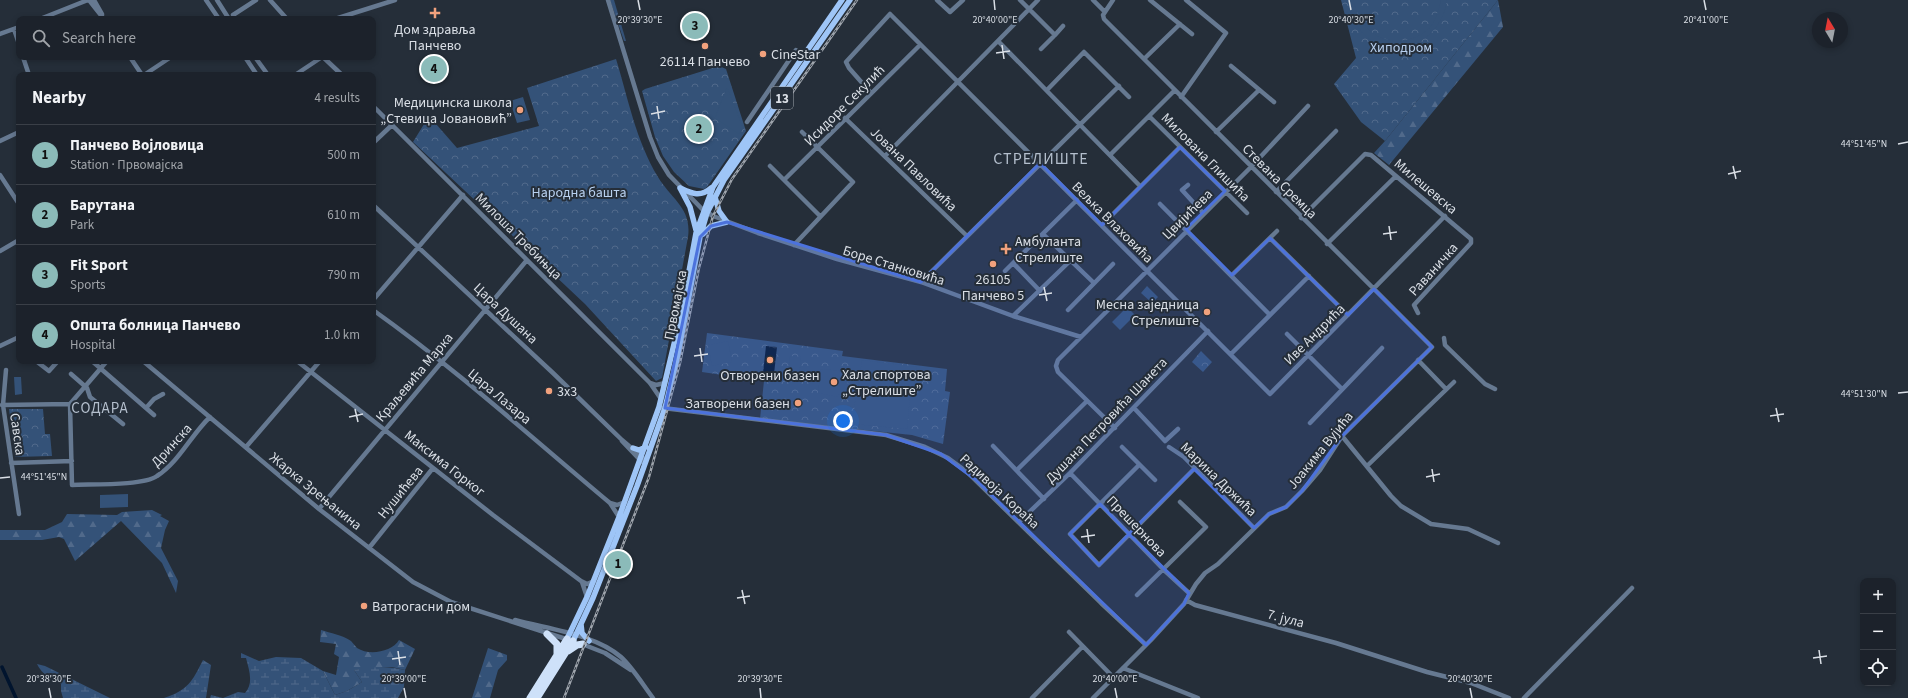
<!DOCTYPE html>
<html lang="en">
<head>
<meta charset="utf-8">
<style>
	body { margin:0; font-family:"Source Sans 3",sans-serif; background:#292f37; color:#f1f3f6 }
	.controls { position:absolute; right:12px; bottom:12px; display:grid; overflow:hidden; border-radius:8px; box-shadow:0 2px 6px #0003 }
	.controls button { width:36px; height:36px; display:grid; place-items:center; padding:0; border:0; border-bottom:1px solid #3a3f47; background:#1c222b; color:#f1f3f6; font:20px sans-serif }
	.compass { position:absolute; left:1812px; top:12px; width:36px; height:36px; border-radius:50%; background:#1c222b; box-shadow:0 2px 6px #0003; rotate:350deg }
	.you { position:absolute; left:843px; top:421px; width:14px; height:14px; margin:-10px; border:3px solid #fff; border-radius:50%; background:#1a73e8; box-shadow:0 0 0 6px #1a73e833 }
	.badge { display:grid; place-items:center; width:26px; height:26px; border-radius:50%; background:#8bbbb9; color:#111; font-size:13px; font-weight:700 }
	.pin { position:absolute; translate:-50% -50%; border:2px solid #fff; box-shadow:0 1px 4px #0006 }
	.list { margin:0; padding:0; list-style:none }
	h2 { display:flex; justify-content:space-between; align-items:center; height:52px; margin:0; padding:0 16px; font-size:17px }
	h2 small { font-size:13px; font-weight:400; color:#a0a4a9 }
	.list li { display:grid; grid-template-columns:26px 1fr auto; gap:12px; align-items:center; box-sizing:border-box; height:60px; padding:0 16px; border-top:1px solid #3a3f47 }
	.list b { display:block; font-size:15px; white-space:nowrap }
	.list p { margin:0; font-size:13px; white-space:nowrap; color:#a0a4a9 }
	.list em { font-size:13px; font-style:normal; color:#a0a4a9 }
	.icon { flex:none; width:22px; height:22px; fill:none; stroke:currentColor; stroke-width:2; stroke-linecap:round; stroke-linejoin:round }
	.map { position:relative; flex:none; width:1908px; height:698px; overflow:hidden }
	.search { position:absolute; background:#1c222b; box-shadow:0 2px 6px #0003; left:16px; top:16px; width:360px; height:44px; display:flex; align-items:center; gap:10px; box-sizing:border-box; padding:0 14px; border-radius:8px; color:#a0a4a9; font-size:15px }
	.panel { position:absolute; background:#1c222b; box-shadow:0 2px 6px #0003; left:16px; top:72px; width:360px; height:292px; border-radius:8px }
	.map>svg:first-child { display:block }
	.grass { fill:url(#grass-tufts) }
	.forest { fill:url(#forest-firs) }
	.wetland { fill:url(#wetland-marsh) }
	.park { fill:url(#park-crowns) }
	.pitch { fill:#345278 }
	.water { fill:url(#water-ripples) }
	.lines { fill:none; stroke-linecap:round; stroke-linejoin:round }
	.canal { stroke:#01142e; stroke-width:3.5 }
	.minor { stroke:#667991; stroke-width:4.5 }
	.major { stroke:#9ec5f7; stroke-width:5.5 }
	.highway { stroke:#cee1f9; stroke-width:7 }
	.rail-casing { stroke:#a0a6ae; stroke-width:2.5 }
	.rail { stroke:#252e39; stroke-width:1; stroke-dasharray:3; stroke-linecap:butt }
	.marked { fill:#4c72dc; fill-opacity:0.2; stroke:#4c72dc; stroke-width:3; stroke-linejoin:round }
	.ticks { fill:none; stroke:#dadfe6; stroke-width:1.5 }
	.poi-dot { fill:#f1a17d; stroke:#252e39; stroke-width:1.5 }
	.labels { text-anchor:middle; stroke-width:4; stroke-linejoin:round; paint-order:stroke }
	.shield { fill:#252e39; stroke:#a4aab2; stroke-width:1 }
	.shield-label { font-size:13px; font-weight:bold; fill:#dadfe6 }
	.poi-label { font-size:14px; fill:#dadfe6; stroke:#252e39; text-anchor:start }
	.park-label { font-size:14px; fill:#b8d0ef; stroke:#252e39 }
	.street-label { font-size:14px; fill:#dadfe6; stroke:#252e39 }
	.neighbourhood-label { font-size:15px; letter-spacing:1px; fill:#b4bfcd; stroke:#252e39 }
	.quarter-label { font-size:16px; letter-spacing:1px; fill:#b4bfcd; stroke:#252e39 }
	.ticks-label { font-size:10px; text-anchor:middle; fill:#dadfe6; stroke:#252e39; stroke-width:4; stroke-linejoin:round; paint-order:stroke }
</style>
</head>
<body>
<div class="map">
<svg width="1908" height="698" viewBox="0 0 1908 698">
	<defs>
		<pattern id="grass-tufts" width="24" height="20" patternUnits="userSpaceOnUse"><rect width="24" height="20" fill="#345278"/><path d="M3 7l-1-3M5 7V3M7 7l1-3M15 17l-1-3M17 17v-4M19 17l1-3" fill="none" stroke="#516a8b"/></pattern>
		<pattern id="forest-firs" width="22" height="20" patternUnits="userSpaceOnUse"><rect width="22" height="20" fill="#345278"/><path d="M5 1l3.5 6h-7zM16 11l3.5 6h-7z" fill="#516a8b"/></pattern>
		<pattern id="wetland-marsh" width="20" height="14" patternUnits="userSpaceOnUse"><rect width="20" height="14" fill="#345278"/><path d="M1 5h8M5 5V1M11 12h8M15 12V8" fill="none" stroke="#516a8b"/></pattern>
		<pattern id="park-crowns" width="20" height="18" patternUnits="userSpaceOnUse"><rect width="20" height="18" fill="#345278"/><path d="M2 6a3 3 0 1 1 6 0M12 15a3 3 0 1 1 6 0" fill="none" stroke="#516a8b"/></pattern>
		<pattern id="water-ripples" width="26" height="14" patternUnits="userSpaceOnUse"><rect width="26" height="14" fill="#01142e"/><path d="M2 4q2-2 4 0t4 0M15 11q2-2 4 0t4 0" fill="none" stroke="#25364c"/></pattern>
	</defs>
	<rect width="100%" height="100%" fill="#252e39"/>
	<path class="grass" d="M610,0H614L626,41H624Z"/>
	<path class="forest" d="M1498,0L1503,27L1389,165L1374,153L1385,141Z
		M152,510L162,515L160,516L169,521L165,530L161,548L178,581L176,593L162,563L121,521L75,561L64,539L59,537L42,540H0V530H45L62,522L67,514L117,515L122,512Z
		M321,630C330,633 343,635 351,641C353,643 355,646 357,648C369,656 392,652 399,640L415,649L405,670L392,667L354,670L362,682L347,691L335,695L323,671L336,675L339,657L334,654L336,644L320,642Z
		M488,648L507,655V660L498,670L490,698H472Z"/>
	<path class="wetland" d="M241,653L259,661L276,657L301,658L323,671L335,695L347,691L362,682L354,670C371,667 387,666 405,670L404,687L398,698H210L211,695L223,698L238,692L245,693C254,683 249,670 246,658H241Z
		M203,660L211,665L206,698H164C188,690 192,682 203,660Z
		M37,664L45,666L110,698H63L61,691V684C52,673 46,681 37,664Z"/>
	<path class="park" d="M1341,0H1498L1385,141L1361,122L1334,84L1356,58Z
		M616,59C628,98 636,141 658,177C671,199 692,208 688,237L662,378L656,381L585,304L413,142L429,116L457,148L539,126L527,88Z
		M719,66L726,69L746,131L707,187L704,189L689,186L674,172L663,156L655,137L642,91L645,89Z
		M707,333L843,351L842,356L947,369L945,391L950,392L943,444L912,435L760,419L764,381L702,372Z
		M1201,351L1212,362L1203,372L1192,362Z
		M9,409H43L45,434H50L52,456L15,457Z"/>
	<path class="pitch" d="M1347,0H1353C1356,10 1359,20 1367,28C1383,46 1419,45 1433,23C1437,16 1439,8 1441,0H1447C1441,47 1385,66 1357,26C1352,18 1350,9 1347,0Z
		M727,87L743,128L739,134L715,118Z
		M523,97L530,120L517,123L510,101Z
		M1147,286L1158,297L1152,303L1141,293Z
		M1127,307L1135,315L1120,330L1112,322Z
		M728,341L732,362L712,366L708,345Z
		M790,356L801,357L799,378L788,377Z
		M862,360L917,367L913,395L858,387Z
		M821,369L849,372L846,395L838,394V397L818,393Z
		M14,377H21L22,394L15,395Z
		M856,391L910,396L907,429L853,424Z
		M128,494V507L100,508V495Z"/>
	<path class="water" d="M766,346L777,347L774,374L763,373Z"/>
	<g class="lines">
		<path class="canal" d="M2,667L16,698"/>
		<path class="minor" d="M89,0L104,19
			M94,0L102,14
			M206,0L219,19
			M217,0L229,19
			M270,0L287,19
			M608,0L650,137L658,157L669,175L703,210L713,216L758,233L837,259L921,282L1013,316L1081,337
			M937,0L950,12L963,0
			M1020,0L1055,35L1041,49
			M1093,0L1104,11
			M1150,0L1192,34
			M233,15L256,0
			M40,19L88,0
			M335,19L395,0
			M14,29L19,44
			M0,34L19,27
			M1055,35L1063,26
			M998,41L1140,186
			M23,57L29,75
			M130,57L142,75
			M245,57L257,75
			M255,57L268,75
			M323,57L342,75
			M1144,59L1180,24
			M1231,66L1274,102
			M144,75L171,57
			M295,75L322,57
			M1047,90L1084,52L1129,97
			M871,93L849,68L846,62L890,14L1270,394L1445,216
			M1181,97L1226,33L1186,0
			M373,106L650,383L661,399
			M1149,116L1247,213
			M845,118L967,236
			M747,122L796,50
			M1216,132L1259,90
			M0,141L19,132
			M373,143L392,125
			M1110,155L1175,90
			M885,156L1038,0
			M770,166L820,216
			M0,175L19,204
			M784,180L920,45
			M1188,185L1182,190L1203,213
			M1276,192L1336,131
			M1160,204L1270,315
			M373,205L553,373L622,440L643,458
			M1301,218L1365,154L1371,155L1471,239V243L1414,305L1418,313
			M1102,225L1180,147
			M1043,234L1094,283
			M1270,238L1348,315
			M1327,244L1396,176
			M794,245L853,182L802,132
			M0,251L19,240
			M1013,263L1040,291
			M1005,271L1077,200
			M1232,275L1277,231
			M921,282L1119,86
			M373,300L463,195
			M373,310C456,369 532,438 610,503L619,517
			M1068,310L1113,264
			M1013,316L1070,261
			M1287,334L1342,389
			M1444,338L1445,345L1485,384L1495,389
			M0,346L19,337
			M1231,354L1309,276
			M1418,360L1446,389
			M36,361L49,371L58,361
			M92,361L154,415
			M143,361L319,509L413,582L451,602L569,640
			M297,361L493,515L581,581L587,584L594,581
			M6,370L3,405L19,514
			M71,374L87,388L90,397L123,424
			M650,383L656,385L665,383
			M70,404L72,485C91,484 143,486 157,476C179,462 191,435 210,417
			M70,404L107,361
			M2,405L70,404
			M146,408L154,399L163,394
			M663,408L886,435L925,447L948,458L967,472L1101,603L1146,645
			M1134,408L1165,441L1178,429
			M1310,423L1382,348
			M1115,428L1058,372L1056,366L1058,360L1251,167L1308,106
			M1342,436L1391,496L1401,506L1431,524L1468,529L1498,543
			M622,441L642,462
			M993,446L1044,499
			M246,447L320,361
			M1122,447L1155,480
			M1169,447L1184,457L1254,528
			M11,463L72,461
			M1139,465L1070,534L1099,565L1194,469
			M1367,466L1454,382
			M1017,470L1087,401
			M1070,473L1164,570L1189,593
			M610,503L617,505L625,502
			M319,509L527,260
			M1019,522L1070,473L1208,331
			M369,548L433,468
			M582,582L587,597
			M1137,595L1206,527L1180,502
			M1186,600L1195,605L1336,643L1427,672L1471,683L1509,698
			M515,620C547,629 595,634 621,657C633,668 643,685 653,698
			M1069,632L1114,678
			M582,644L605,653L631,670
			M1123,668L1198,698
			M1032,698L1082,647
			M1093,698L1151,640L1184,604L1196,584L1205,573L1218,564L1269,514L1286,507L1302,491L1320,470L1342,436L1432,347L1104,19L1103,15L1113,0
			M1524,698L1632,588"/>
		<path class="major" d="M680,188L690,207L696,230
			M680,188C691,193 700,198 711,188
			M703,234L711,226L727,222L719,211L715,197
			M633,448L639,450L646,447
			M581,624L582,633L589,641
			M567,639L587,597L619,517L659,407L681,315L696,233L713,187L842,0
			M573,641L593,598L637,486L665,408L678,355L700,237L707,213L724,180L850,0"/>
		<path class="highway" d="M547,634L557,644V655
			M568,651L577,645L583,644
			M530,698L567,639
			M537,698L573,641"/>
		<g class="rail-casing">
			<path id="rail" d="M564,698L649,477L680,363L699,268L713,216L732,179L857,0"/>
		</g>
		<use href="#rail" class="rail"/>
	</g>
	<path class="marked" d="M1180,147L1225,191L1186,229L1232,275L1270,238L1348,315L1374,289L1432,347L1342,436L1302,491L1286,507L1269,514L1254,528L1194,469L1129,534L1100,504L1070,534L1099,565L1129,534L1189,593L1184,604L1146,645L976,480L941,454L886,435L665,408L700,237L711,226L727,222L921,282L1040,163L1102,225Z"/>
	<path class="ticks" d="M638,0L640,10M994,0L995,10M1349,0L1351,10M1704,0L1706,10M1002,45L1004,59M996,53L1010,51M657,106L659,119M651,114L665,111M1898,144L1908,142M1733,166L1736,179M1728,174L1741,171M1389,226L1391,240M1383,234L1397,232M1044,287L1047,301M1039,295L1052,293M700,348L702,362M694,356L708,354M1898,393L1908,392M1776,408L1779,422M355,409L358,422M1770,416L1784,414M349,417L363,414M1432,469L1434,482M1426,477L1440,474M0,478L10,477M1087,529L1089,543M1081,537L1095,535M742,590L745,604M737,598L750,596M1819,650L1821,664M398,651L400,665M1813,658L1827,656M392,659L406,657M49,688L51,698M404,688L406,698M760,688L761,698M1115,688L1117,698M1470,688L1472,698"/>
	<g class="poi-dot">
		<path d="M433 7h4v4h4v4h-4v4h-4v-4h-4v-4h4z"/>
		<circle cx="705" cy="46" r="4"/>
		<circle cx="763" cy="54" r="4"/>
		<circle cx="520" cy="110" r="4"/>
		<path d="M1004 243h4v4h4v4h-4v4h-4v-4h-4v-4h4z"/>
		<circle cx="993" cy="264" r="4"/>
		<circle cx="1207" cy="312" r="4"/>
		<circle cx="770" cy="360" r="4"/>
		<circle cx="834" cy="382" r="4"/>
		<circle cx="549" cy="391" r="4"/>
		<circle cx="798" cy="403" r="4"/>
		<circle cx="364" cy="606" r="4"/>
	</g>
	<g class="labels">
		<rect class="shield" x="771" y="87" width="22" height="22" rx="3"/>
		<g class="shield-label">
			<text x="782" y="103">13</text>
		</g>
		<g class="poi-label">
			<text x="435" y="34" text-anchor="middle">Дом здравља<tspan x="435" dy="16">Панчево</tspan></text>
			<text x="771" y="59">CineStar</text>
			<text x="705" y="66" text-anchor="middle">26114 Панчево</text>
			<text x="512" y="107" text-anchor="end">Медицинска школа<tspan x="512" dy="16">„Стевица Јовановић”</tspan></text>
			<text x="1015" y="246">Амбуланта<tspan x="1015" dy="16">Стрелиште</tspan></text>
			<text x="993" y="284" text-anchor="middle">26105<tspan x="993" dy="16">Панчево 5</tspan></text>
			<text x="1199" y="309" text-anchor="end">Месна заједница<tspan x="1199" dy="16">Стрелиште</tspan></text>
			<text x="842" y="379">Хала спортова<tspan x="842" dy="16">„Стрелиште”</tspan></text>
			<text x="770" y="380" text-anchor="middle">Отворени базен</text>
			<text x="557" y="396">3x3</text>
			<text x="790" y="408" text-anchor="end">Затворени базен</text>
			<text x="372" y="611">Ватрогасни дом</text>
		</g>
		<g class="park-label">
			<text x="1401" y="52">Хиподром</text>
			<text x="579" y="197">Народна башта</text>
		</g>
		<g class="street-label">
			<text transform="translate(844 105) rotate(-45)" y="5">Исидоре Секулић</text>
			<text transform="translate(1206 157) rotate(45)" y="5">Милована Глишића</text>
			<text transform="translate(914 169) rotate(44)" y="5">Јована Павловића</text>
			<text transform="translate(1280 181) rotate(45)" y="5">Стевана Сремца</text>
			<text transform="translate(1426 186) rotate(40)" y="5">Милешевска</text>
			<text transform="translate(1187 214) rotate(-45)" y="5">Цвијићева</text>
			<text transform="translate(1113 222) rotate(45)" y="5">Вељка Влаховића</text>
			<text transform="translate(519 236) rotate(45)" y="5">Милоша Требињца</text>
			<text transform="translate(894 265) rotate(17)" y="5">Боре Станковића</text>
			<text transform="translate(1433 269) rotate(-48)" y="5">Раваничка</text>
			<text transform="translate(675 305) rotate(-79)" y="5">Првомајска</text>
			<text transform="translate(506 313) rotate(43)" y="5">Цара Душана</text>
			<text transform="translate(1314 334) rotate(-45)" y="5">Иве Андрића</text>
			<text transform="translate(414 377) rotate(-50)" y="5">Краљевића Марка</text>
			<text transform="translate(500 396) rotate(40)" y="5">Цара Лазара</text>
			<text transform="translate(1106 420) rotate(-46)" y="5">Душана Петровића Шанета</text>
			<text transform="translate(18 434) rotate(82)" y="5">Савска</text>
			<text transform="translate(171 445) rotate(-48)" y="5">Дринска</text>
			<text transform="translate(1320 450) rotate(-51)" y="5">Јоакима Вујића</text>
			<text transform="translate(445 463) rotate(38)" y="5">Максима Горког</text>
			<text transform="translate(1219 479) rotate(44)" y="5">Марина Држића</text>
			<text transform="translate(316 491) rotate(39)" y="5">Жарка Зрењанина</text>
			<text transform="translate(1000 491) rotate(43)" y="5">Радивоја Кораћа</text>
			<text transform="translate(400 492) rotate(-51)" y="5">Нушићева</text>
			<text transform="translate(1137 526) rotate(46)" y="5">Прешернова</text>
			<text transform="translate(1286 618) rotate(15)" y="5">7. јула</text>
		</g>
		<g class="neighbourhood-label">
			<text x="100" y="413">СОДАРА</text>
		</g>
		<g class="quarter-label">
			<text x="1041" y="164">СТРЕЛИШТЕ</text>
		</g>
	</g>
	<g class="ticks-label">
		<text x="640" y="23">20°39'30"E</text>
		<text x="995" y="23">20°40'00"E</text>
		<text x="1351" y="23">20°40'30"E</text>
		<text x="1706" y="23">20°41'00"E</text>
		<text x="1864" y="147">44°51'45"N</text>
		<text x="1864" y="397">44°51'30"N</text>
		<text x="44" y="480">44°51'45"N</text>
		<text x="49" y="682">20°38'30"E</text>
		<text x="404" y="682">20°39'00"E</text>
		<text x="760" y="682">20°39'30"E</text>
		<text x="1115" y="682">20°40'00"E</text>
		<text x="1470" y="682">20°40'30"E</text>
	</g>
</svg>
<div class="controls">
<button>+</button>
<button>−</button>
<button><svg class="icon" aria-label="locate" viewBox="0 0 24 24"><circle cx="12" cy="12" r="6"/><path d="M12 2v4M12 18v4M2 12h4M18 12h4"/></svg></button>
</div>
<svg class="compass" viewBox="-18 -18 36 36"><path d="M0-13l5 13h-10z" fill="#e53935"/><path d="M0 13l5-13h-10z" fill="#a0a4a9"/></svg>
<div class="you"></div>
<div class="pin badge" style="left:618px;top:564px">1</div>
<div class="pin badge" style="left:699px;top:129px">2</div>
<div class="pin badge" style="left:695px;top:26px">3</div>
<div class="pin badge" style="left:434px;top:69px">4</div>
<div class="search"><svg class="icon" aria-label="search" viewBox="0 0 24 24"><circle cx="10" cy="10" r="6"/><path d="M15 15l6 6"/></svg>Search here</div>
<section class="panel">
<h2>Nearby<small>4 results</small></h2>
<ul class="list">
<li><span class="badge">1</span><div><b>Панчево Војловица</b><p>Station · Првомајска</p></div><em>500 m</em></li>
<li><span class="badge">2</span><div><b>Барутана</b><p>Park</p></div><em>610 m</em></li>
<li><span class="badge">3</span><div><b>Fit Sport</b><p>Sports</p></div><em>790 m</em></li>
<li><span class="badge">4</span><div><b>Општа болница Панчево</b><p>Hospital</p></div><em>1.0 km</em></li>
</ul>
</section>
</div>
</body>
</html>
